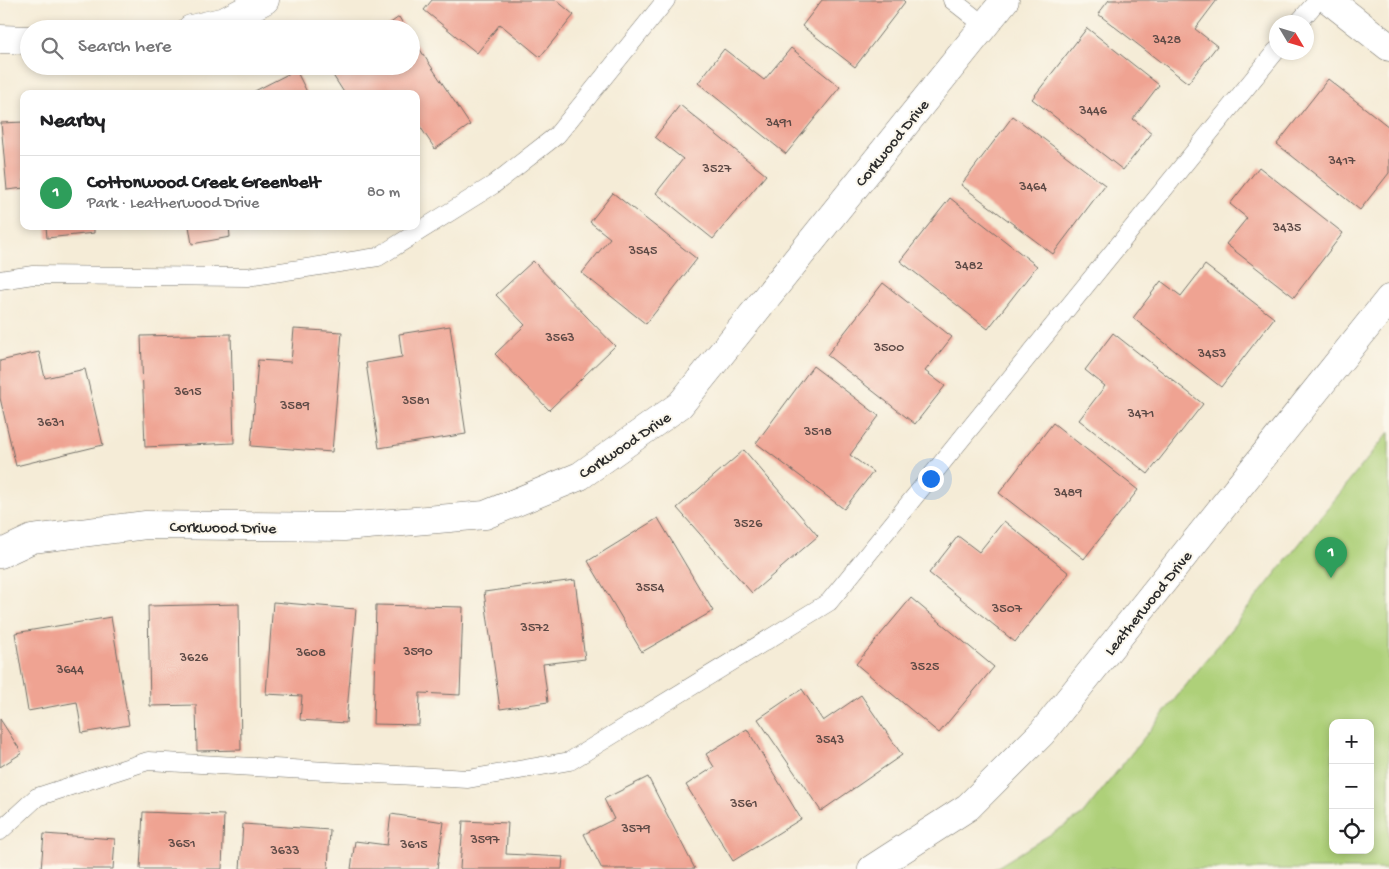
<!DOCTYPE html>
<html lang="en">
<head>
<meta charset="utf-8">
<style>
	body { margin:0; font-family:"Gochi Hand",sans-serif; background:#f2f2f2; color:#202124 }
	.controls { position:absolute; right:15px; bottom:15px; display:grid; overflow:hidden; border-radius:10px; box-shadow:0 2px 8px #0003 }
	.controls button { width:45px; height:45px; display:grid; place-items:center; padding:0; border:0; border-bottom:1px solid #e0e0e0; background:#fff; color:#202124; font:25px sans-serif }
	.compass { position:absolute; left:1269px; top:15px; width:45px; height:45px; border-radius:50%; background:#fff; box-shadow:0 2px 8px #0003; rotate:128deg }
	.you { position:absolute; left:930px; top:478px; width:18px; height:18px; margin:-12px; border:4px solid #fff; border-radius:50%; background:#1a73e8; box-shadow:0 0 0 8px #1a73e833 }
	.badge { display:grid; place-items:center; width:32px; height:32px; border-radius:50%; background:#0f766e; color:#fff; font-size:16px; font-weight:700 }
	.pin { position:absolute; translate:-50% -41px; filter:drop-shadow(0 1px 2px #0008) }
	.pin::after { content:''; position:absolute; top:26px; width:18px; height:15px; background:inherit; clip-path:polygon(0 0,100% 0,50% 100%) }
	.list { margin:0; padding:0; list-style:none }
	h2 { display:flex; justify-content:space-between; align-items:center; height:65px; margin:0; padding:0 20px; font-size:21px }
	h2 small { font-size:16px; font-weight:400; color:#757577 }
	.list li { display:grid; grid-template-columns:32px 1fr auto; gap:15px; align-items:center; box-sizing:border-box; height:75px; padding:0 20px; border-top:1px solid #e0e0e0 }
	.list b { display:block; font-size:19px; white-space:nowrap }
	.list p { margin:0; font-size:16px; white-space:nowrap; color:#757577 }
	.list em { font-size:16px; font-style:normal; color:#757577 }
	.icon { flex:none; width:28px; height:28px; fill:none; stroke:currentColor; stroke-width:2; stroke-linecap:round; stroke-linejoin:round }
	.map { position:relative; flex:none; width:1389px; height:869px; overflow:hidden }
	.search { position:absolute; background:#fff; box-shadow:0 2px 8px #0003; left:20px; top:20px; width:400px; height:55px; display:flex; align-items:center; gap:12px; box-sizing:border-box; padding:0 18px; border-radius:28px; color:#757577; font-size:19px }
	.panel { position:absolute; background:#fff; box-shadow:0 2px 8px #0003; left:20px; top:90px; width:400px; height:140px; border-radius:10px }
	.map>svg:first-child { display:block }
	.green { fill:#aed079; stroke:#6c7e52; fill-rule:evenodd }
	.building { fill:#efa392 }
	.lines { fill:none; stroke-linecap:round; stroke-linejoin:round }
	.service-casing { stroke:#726f67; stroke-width:19 }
	.minor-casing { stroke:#726f67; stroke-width:29 }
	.service { stroke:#fff; stroke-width:18 }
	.minor { stroke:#fff; stroke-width:28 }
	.labels { text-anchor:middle; stroke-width:4; stroke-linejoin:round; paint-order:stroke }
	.number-label { font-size:14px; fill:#5c4945 }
	.street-label { font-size:16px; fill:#2b2b2b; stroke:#fbf7ec }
</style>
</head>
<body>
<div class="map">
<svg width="1389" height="869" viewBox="0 0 1389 869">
	<rect width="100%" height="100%" fill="#fbf7ec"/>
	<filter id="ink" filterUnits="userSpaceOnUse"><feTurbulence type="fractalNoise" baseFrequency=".02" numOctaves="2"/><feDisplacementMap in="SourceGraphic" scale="10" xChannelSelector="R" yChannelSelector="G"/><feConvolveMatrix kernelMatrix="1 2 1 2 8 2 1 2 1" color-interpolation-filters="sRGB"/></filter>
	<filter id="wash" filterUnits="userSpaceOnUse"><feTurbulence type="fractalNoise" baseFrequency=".0096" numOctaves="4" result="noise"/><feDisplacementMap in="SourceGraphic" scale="20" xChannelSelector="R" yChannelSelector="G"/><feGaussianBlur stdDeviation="1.12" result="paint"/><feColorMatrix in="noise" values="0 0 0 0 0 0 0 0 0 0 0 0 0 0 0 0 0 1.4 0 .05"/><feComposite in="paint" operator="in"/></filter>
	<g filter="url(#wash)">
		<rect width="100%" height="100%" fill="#f5ecd7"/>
		<path class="green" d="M1389,432V869H994L1082,815ZM1333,723H1370V850H1333Z"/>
		<g id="blocks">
			<path class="building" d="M432,0H556L574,15L540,57L500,24L477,53L424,10Z
				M822,0H903L905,2L855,67L802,26Z
				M1109,0H1217L1195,29L1217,46L1188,83L1098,14Z
				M399,17L406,29H382Z
				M1087,28L1159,85L1133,119L1152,133L1123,170L1032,99Z
				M411,36L470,125L435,149L417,122L416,123V94H345L327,66H411Z
				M791,48L840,87L786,154L698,83L724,49L764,80Z
				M296,70L308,94H249Z
				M1328,79L1389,127V173L1360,210L1277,144Z
				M680,105L766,175L713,239L656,193L683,159L655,137Z
				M1013,116L1105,185L1053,254L961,185Z
				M24,122V188L7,190L1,123Z
				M1259,167L1343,233L1294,297L1226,244L1247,218L1230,204Z
				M613,193L697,259L646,324L582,273L610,238L590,222Z
				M950,198L1037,266L988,329L900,261Z
				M46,226H94V233L47,238Z
				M189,226H229L230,237L192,244Z
				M533,261L615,346L549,410L495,354L525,325L496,295Z
				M1205,265L1274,318L1221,387L1133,318L1161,281L1181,296Z
				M883,283L952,337L925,371L945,386L915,424L827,355Z
				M450,326L466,434L379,448L366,363L402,357L399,334Z
				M294,329L342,332L332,452L251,446L258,360L291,362Z
				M1113,333L1203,404L1148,474L1079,420L1105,386L1085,370Z
				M231,334L234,443L145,447L141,336Z
				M39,352L45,378L85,369L103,445L16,466L0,398V361Z
				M813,366L879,416L850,455L873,472L844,509L756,443Z
				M1053,423L1138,490L1084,559L999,493Z
				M744,450L818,536L752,593L677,508Z
				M658,518L713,611L642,652L588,561Z
				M1004,521L1069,573L1015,642L929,573L958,536L979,552Z
				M575,580L585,659L543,664L548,702L500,709L484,592Z
				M911,598L994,667L939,733L856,664Z
				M273,602L356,609L346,723L300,720L302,696L266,694Z
				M239,604L241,750L197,751L196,705L150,706L148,606Z
				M376,605L463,607L460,695L420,693L419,725L373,724Z
				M111,617L129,725L82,733L77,702L28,711L15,633Z
				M802,689L823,721L861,695L902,755L821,811L758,719Z
				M0,719L22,753L0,767Z
				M747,729L801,819L733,861L686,785L714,767L706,754Z
				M648,777L695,869H602L584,834L614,819L604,799Z
				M143,812L224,815L222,869H140Z
				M391,814L444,822L437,869H351L355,841L387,845Z
				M463,821L508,823L506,854L563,857L562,869H460Z
				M243,824L330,830L328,869H240Z
				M44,834L115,839L113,869H41Z"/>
		</g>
	</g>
	<g filter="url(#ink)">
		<use href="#blocks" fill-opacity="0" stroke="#726f67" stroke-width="1"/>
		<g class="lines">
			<g class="service-casing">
				<path id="service" d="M952,0L985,26
					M1299,22L1318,0
					M0,280L33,275L247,277L378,257L493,185L557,135L666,0
					M0,831L37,797L148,761L468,779L570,761L829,602L1276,51"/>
			</g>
			<g class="minor-casing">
				<path id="minor" d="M1329,0L1389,47
					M191,29L225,21L265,0
					M0,39L29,40
					M0,554L32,539L146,525L344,527L485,515L580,476L680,405L1005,0
					M872,869L968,807L1042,733L1389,299"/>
			</g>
			<use href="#service" class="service"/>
			<use href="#minor" class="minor"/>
		</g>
	</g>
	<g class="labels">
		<g class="number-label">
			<text x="1167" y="43">3428</text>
			<text x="1093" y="114">3446</text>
			<text x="779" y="126">3491</text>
			<text x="1342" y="164">3417</text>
			<text x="717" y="172">3527</text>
			<text x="1033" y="190">3464</text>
			<text x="1287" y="231">3435</text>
			<text x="643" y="254">3545</text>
			<text x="969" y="269">3482</text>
			<text x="560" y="341">3563</text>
			<text x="889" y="351">3500</text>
			<text x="1212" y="357">3453</text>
			<text x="188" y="395">3615</text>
			<text x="416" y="404">3581</text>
			<text x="295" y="409">3589</text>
			<text x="1141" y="417">3471</text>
			<text x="51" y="426">3631</text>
			<text x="818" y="435">3518</text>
			<text x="1068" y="496">3489</text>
			<text x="748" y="527">3526</text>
			<text x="650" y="591">3554</text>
			<text x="1007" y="612">3507</text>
			<text x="535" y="631">3572</text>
			<text x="418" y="655">3590</text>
			<text x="311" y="656">3608</text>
			<text x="194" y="661">3626</text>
			<text x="925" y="670">3525</text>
			<text x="70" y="673">3644</text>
			<text x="830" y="743">3543</text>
			<text x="744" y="807">3561</text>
			<text x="636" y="832">3579</text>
			<text x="485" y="843">3597</text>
			<text x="182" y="847">3651</text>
			<text x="414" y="848">3615</text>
			<text x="285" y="854">3633</text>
		</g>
		<g class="street-label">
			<text transform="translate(891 142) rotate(-51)" y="6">Corkwood Drive</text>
			<text transform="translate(624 444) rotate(-34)" y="6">Corkwood Drive</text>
			<text transform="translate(223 526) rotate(1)" y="6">Corkwood Drive</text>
			<text transform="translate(1147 602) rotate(-51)" y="6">Leatherwood Drive</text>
		</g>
	</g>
</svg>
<div class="controls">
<button>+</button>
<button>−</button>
<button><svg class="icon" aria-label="locate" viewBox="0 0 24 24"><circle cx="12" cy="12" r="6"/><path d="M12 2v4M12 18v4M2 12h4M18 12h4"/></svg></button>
</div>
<svg class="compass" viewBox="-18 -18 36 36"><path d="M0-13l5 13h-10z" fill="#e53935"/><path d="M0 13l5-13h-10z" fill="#757577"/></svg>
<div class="you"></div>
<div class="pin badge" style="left:1331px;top:578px;background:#2e9e5b">1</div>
<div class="search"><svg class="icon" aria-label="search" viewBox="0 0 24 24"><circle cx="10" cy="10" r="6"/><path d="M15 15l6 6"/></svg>Search here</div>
<section class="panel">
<h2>Nearby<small></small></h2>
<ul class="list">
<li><span class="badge" style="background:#2e9e5b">1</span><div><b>Cottonwood Creek Greenbelt</b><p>Park · Leatherwood Drive</p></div><em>80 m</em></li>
</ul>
</section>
</div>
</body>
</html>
